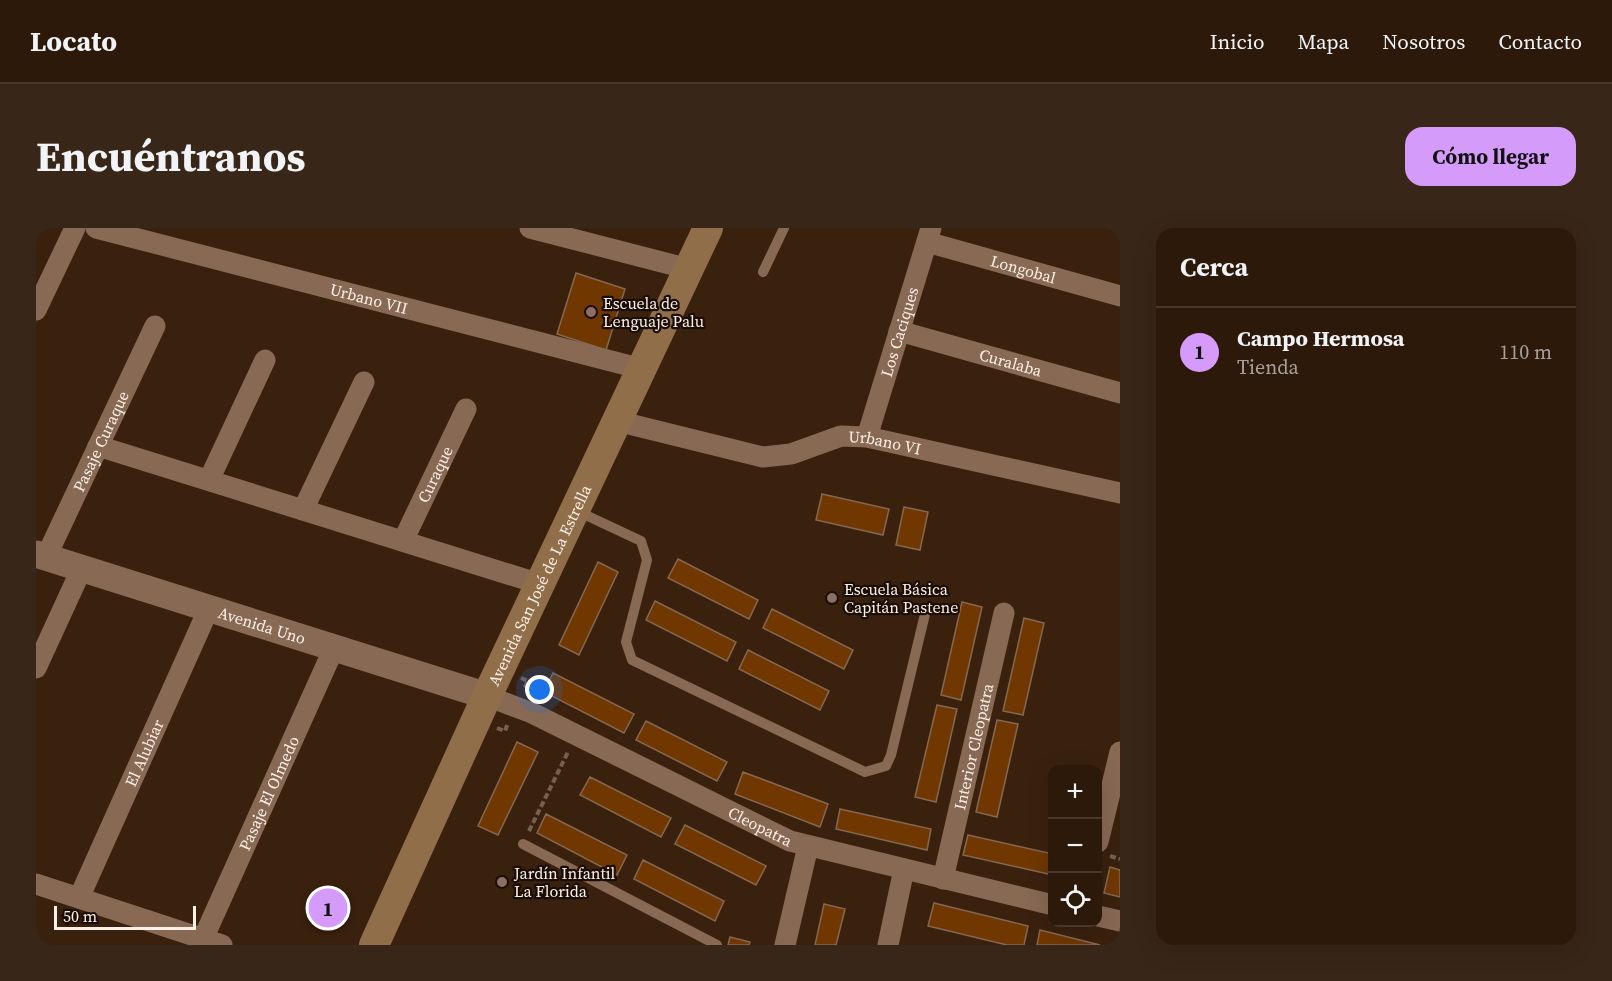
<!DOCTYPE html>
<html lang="es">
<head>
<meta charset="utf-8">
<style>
	body { margin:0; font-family:"Source Serif 4",serif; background:#382618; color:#f1f3f6 }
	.controls { position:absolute; right:18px; bottom:18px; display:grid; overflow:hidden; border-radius:12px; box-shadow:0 6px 24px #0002 }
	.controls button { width:54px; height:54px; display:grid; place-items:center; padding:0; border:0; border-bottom:2px solid #48382b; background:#2c190a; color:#f1f3f6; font:30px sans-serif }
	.scale { position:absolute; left:18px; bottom:15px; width:142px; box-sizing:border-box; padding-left:6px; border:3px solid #fef0e7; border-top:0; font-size:16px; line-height:21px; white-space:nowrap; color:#fef0e7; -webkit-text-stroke:4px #190d06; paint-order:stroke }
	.you { position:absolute; left:504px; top:462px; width:21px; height:21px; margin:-15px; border:4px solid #fff; border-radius:50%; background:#1a73e8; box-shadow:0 0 0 9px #1a73e833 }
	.badge { display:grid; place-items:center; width:39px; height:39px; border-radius:50%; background:#d59bfa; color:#111; font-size:20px; font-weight:700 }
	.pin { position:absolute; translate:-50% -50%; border:3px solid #fff; box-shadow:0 2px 6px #0006 }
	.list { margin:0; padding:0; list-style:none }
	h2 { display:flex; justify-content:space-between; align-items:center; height:78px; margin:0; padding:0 24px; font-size:26px }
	h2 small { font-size:20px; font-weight:400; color:#a6a09c }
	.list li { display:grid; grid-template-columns:39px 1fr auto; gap:18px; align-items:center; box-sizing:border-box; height:90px; padding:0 24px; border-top:2px solid #48382b }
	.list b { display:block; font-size:22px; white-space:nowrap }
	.list p { margin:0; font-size:20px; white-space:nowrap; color:#a6a09c }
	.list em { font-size:20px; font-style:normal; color:#a6a09c }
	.icon { flex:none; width:33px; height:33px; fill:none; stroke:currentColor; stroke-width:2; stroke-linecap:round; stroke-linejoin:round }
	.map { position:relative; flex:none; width:1084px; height:717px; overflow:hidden; border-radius:18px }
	header { display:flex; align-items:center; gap:36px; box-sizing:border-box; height:84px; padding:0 30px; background:#2c190a; border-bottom:2px solid #48382b }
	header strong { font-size:28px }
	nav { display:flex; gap:33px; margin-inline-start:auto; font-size:21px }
	.intro { display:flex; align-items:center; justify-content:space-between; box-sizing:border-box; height:144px; padding:0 36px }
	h1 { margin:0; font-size:42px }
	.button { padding:15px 27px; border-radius:18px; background:#d59bfa; color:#111; font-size:21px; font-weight:700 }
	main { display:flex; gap:36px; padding:0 36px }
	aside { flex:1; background:#2c190a; border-radius:18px; box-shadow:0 6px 24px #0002 }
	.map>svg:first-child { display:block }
	.building { fill:#703700; stroke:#856752; stroke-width:1.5 }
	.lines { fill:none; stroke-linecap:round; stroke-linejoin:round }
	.path { stroke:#756050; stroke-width:4; stroke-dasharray:6 3; stroke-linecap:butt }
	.service { stroke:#876954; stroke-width:10 }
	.minor { stroke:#876954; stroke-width:21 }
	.tertiary { stroke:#876954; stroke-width:27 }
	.secondary { stroke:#906e4a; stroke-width:30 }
	.education-dot { fill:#8d6e63; stroke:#190d06; stroke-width:2 }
	.labels { text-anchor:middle; stroke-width:4.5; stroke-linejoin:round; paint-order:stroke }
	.street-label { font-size:16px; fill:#fef0e7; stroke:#190d06 }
	.poi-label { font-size:16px; fill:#fef0e7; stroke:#190d06; text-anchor:start }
</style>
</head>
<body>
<header>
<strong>Locato</strong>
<nav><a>Inicio</a><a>Mapa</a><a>Nosotros</a><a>Contacto</a></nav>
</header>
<div class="intro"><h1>Encuéntranos</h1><a class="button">Cómo llegar</a></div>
<main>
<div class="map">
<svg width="1084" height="717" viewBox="0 0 1084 717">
	<rect width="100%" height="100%" fill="#3a210e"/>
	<path class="building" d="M540,45L589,61L570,122L521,106Z
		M786,266L853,281L847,307L780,292Z
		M868,279L892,284L884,322L860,317Z
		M642,331L722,372L713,391L632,350Z
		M562,334L582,344L543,427L523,417Z
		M619,373L700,414L691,433L610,392Z
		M926,374L946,379L925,472L905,467Z
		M736,381L817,422L808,441L727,400Z
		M988,390L1008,395L987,487L967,483Z
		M712,422L793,463L784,482L703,441Z
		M517,445L598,486L588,505L508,464Z
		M901,477L921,481L900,574L879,569Z
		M961,492L982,496L961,589L940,584Z
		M610,493L691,534L681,553L600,512Z
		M481,514L502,524L462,607L442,598Z
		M707,544L792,576L784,599L699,566Z
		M554,549L635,590L625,609L544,567Z
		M804,581L895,601L891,622L800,601Z
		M510,586L591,627L581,647L501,605Z
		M649,597L730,638L720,657L639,616Z
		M932,607L1017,626V647L927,627Z
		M607,632L688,673L679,693L598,651Z
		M1074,639L1084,642V669L1068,665Z
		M291,668L303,673L294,693L282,687Z
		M898,675L992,698L988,717H971L892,698Z
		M788,676L809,681L800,717H779Z
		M1004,702L1064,717H1001Z
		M694,709L714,714L713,717H692Z"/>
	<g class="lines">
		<path class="path" d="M485,450L492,453L488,461
			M461,500L469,503L472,495
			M493,603L532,524
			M1074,628L1084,631"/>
		<path class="service" d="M727,44L748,0
			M541,283L605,313L611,332L590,414L596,432L829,544L850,538L855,527L890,382
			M487,616L681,717"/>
		<g class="minor">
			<path id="s1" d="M60,0L606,141"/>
			<path d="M494,0L653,41"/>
			<path id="s2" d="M891,14L1084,68"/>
			<path d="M0,82L39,0"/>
			<path id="s3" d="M863,103L1084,165"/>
			<path id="s4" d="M581,193L727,229L755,226L805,208L831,209L1084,265"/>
			<path id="s5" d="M831,209L895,0"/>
			<path d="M62,218L504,356"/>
			<path d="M173,252L229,132"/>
			<path d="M267,282L328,154"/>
			<path id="s6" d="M367,313L430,181"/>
			<path id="s7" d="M10,329L119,98"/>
			<path d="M0,440L46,340"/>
			<path id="s8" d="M451,468L496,485L754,613L1017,677"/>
			<path d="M1062,614L1084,524"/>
			<path id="s9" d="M907,651L968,385"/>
			<path d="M0,656L186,717"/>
			<path id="s10" d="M43,670L173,380"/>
			<path d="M1062,688L1084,693"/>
			<path id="s11" d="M167,711L298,420"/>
			<path d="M749,717L772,618"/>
			<path d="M852,717L868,641"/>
		</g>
		<path class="tertiary" id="s12" d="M0,326L451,468"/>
		<path class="secondary" id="s13" d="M338,717L451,468L672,0"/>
	</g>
	<g class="education-dot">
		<circle cx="555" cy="84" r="6"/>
		<circle cx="796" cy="370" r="6"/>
		<circle cx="466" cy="654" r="6"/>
	</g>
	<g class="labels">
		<g class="street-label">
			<text dy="6" stroke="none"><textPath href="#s2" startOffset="100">Longobal</textPath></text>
			<text dy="6" stroke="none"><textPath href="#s1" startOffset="282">Urbano VII</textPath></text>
			<text dy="6" stroke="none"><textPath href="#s5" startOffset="110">Los Caciques</textPath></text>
			<text dy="6" stroke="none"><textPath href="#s3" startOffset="116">Curalaba</textPath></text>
			<text dy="6" stroke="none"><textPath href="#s7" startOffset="128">Pasaje Curaque</textPath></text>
			<text dy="6" stroke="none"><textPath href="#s4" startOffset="276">Urbano VI</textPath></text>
			<text dy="6" stroke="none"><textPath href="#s6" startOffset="74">Curaque</textPath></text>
			<text dy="6" stroke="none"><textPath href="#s13" startOffset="396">Avenida San José de La Estrella</textPath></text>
			<text dy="6" stroke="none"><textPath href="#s12" startOffset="237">Avenida Uno</textPath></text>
			<text dy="6" stroke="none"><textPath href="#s9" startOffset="136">Interior Cleopatra</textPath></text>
			<text dy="6" stroke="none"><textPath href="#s10" startOffset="159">El Alubiar</textPath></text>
			<text dy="6" stroke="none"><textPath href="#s11" startOffset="160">Pasaje El Olmedo</textPath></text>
			<text dy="6" stroke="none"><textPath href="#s8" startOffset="303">Cleopatra</textPath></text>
		</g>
		<g class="poi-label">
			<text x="567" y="81">Escuela de<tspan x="567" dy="18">Lenguaje Palu</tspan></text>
			<text x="808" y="367">Escuela Básica<tspan x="808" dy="18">Capitán Pastene</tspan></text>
			<text x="478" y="651">Jardín Infantil<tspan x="478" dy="18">La Florida</tspan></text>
		</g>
	</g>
</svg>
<div class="controls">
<button>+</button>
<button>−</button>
<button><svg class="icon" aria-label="locate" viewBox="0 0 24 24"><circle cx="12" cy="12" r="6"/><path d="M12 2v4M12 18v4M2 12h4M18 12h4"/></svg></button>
</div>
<div class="scale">50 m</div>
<div class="you"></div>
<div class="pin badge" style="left:292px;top:680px">1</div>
</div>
<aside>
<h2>Cerca<small></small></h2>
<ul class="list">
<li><span class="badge">1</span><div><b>Campo Hermosa</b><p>Tienda</p></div><em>110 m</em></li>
</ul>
</aside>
</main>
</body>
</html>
